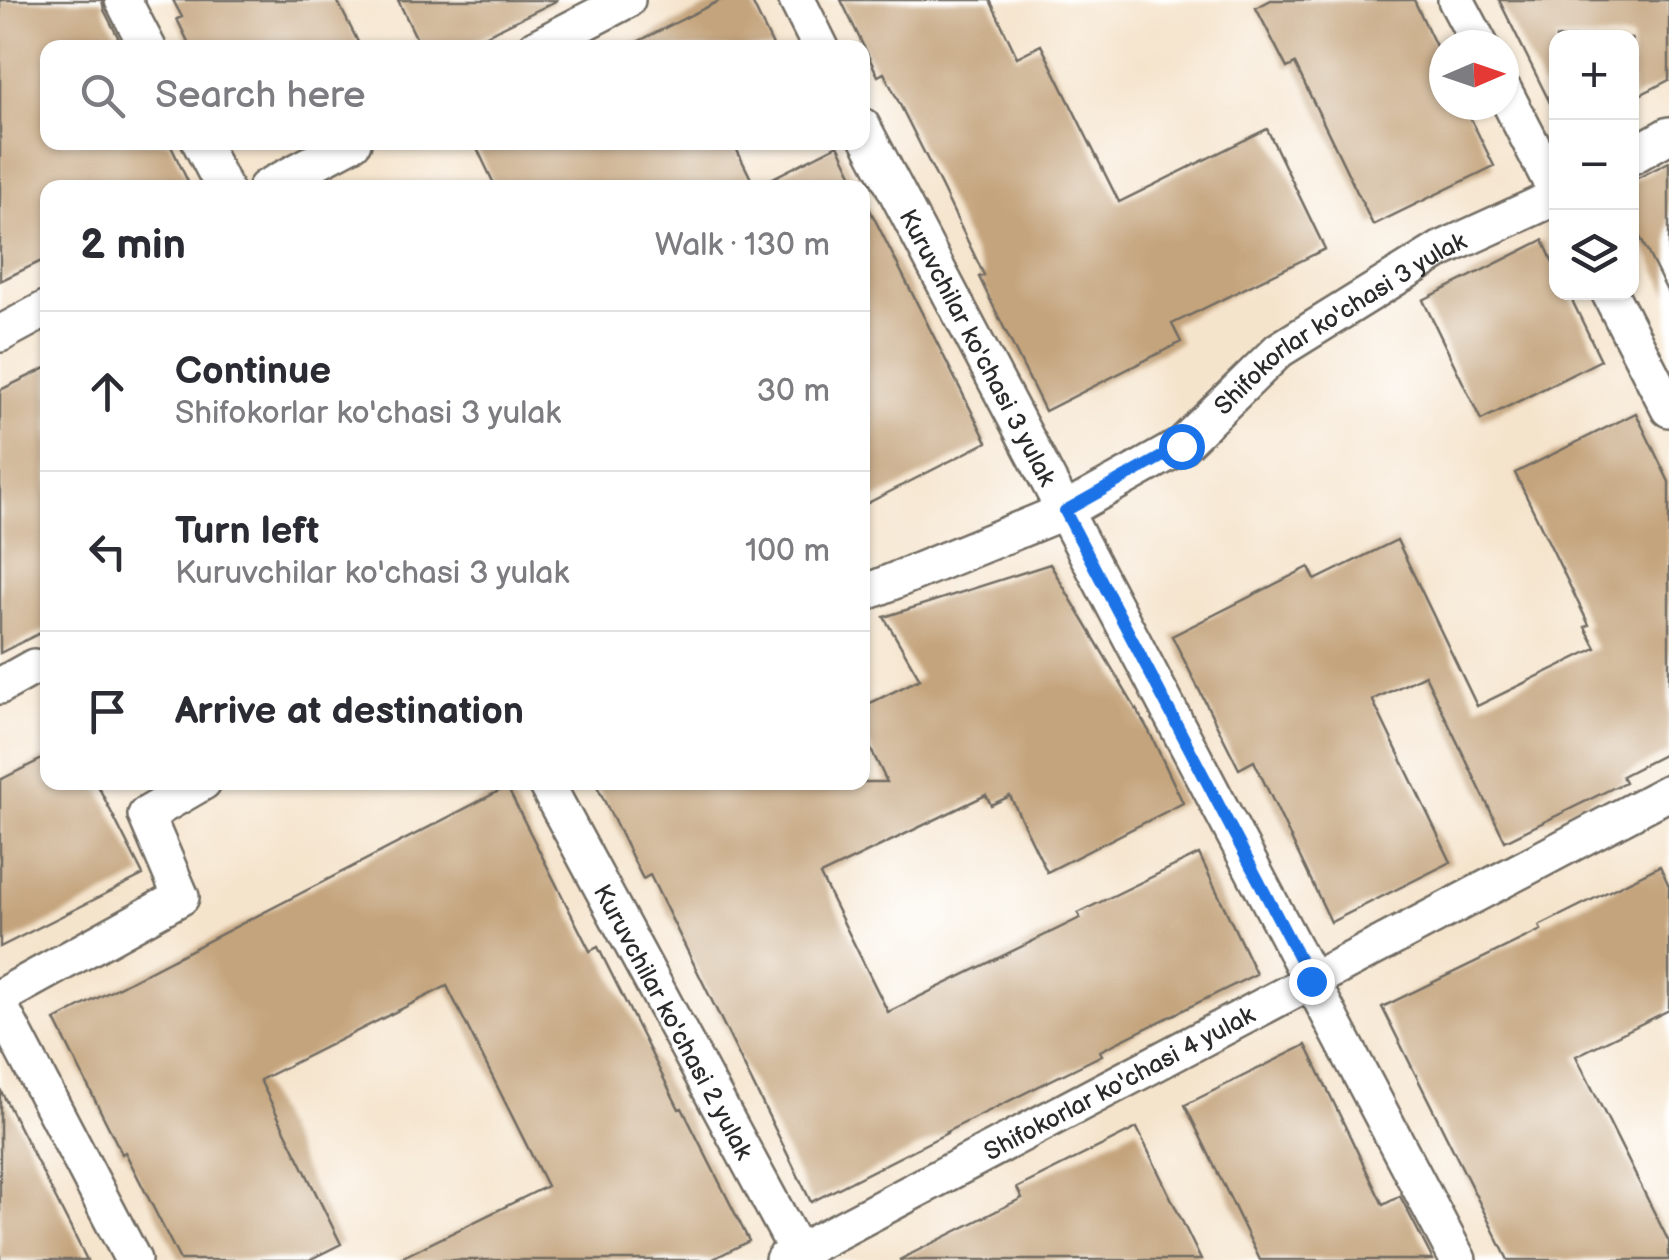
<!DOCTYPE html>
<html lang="en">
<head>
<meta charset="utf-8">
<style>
	body { margin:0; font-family:"Balsamiq Sans",sans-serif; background:#f7f7f7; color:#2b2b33 }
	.controls { position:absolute; right:30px; top:30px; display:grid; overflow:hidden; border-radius:20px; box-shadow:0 2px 8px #0004 }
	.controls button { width:90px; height:90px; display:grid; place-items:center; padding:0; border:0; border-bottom:2px solid #e1e1e2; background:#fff; color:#2b2b33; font:50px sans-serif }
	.compass { position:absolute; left:1429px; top:30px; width:90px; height:90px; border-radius:50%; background:#fff; box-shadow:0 2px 8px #0004; rotate:88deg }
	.stop { position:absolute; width:30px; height:30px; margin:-22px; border:8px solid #1a73e8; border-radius:50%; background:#fff }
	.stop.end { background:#1a73e8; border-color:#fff; box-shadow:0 2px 10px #0008 }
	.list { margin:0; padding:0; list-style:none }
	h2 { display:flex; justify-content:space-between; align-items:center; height:130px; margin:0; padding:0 40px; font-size:42px }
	h2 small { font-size:32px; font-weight:400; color:#7c7c81 }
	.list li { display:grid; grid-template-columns:65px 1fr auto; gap:30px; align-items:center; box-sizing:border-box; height:160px; padding:0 40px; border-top:2px solid #e1e1e2 }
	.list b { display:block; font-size:38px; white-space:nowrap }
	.list p { margin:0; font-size:32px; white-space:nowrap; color:#7c7c81 }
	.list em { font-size:32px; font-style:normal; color:#7c7c81 }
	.icon { flex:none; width:55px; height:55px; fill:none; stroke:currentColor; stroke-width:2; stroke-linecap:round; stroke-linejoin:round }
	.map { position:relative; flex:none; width:1669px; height:1260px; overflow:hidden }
	.search { position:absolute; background:#fff; box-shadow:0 2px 8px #0004; left:40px; top:40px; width:830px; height:110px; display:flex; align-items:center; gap:25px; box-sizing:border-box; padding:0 35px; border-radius:20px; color:#7c7c81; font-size:38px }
	.panel { position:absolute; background:#fff; box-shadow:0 2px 8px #0004; left:40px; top:180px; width:830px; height:610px; border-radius:20px }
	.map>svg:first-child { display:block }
	.building { fill:#c4a47d }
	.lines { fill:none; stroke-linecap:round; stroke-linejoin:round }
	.minor-casing { stroke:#726c63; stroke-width:40 }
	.minor { stroke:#fff; stroke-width:35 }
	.route { stroke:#1a73e8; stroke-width:12 }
	.labels { text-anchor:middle; stroke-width:9; stroke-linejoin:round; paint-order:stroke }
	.street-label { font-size:25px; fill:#2b2b2b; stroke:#fff }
</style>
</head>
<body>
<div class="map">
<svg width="1669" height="1260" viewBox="0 0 1669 1260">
	<rect width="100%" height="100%" fill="#fff"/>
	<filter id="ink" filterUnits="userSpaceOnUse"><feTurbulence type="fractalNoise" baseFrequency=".01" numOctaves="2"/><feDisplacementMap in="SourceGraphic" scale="20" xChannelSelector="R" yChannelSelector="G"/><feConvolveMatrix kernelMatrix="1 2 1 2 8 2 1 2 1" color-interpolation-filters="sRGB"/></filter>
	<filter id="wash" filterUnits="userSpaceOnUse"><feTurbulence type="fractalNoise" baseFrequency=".0048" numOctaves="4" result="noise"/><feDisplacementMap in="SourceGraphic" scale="40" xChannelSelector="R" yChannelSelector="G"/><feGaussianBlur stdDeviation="2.25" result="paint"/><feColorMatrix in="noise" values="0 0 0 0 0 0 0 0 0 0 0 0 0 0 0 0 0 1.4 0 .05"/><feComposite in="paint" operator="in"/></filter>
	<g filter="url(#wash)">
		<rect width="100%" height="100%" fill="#f5e4cc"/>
		<g id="blocks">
			<path class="building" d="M0,0H102L104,10L119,39L101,48H48V142H169L191,188H48V258L0,281Z
				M173,0H337L361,48H191L177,19L182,17Z
				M398,0H558L460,48H421Z
				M721,0H751L774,48H625Z
				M841,0H990L1017,57L1041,45L1119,202L1267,129L1325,249L1172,324L1181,342L1045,411L979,277L984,275L941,186L884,73L878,76Z
				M1271,0H1414L1444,63V105H1464L1494,166L1373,225L1295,64L1287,68L1256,8Z
				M1499,0H1669V80L1632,99V38H1556V115Z
				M474,142H733L755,187L838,145L859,188H496Z
				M1669,162V295L1632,221V181Z
				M862,194L987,442L862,506Z
				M1543,240L1556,269V292H1568L1601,360L1481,420L1423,300Z
				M48,367V629L0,653V390Z
				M1636,413L1669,482V752L1622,776L1625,782L1505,841L1425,675L1374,699L1373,701L1451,862L1331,922L1254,761L1239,769L1172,636L1309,567L1315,580L1397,540L1477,706L1596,648L1585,627L1589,625L1515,473Z
				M1050,564L1149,731L1183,803L1047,872L1010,796L991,805L986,795L820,875L888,1012L1080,918L1078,913L1199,854L1256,974L1100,1051L1102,1055L946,1132L947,1133L811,1202L650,875L643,879L595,782H887L862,731V707L920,679L884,617Z
				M48,756V782H96L143,875L0,947V780Z
				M507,787L590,951L598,947L679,1109L682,1108L749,1241L711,1260H397L547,1186L447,986L260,1080L341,1244L309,1260H180L125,1152L122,1154L55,1020Z
				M1660,866L1669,886V1010L1576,1056L1669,1242V1260H1508L1382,1007L1541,930L1539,926Z
				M1306,1045L1383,1205L1400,1196L1433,1260H1260L1185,1105Z
				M0,1089L57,1201L87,1260H0Z
				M1137,1128L1201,1260H899L1022,1198L1017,1188Z"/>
		</g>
	</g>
	<g filter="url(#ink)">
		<use href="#blocks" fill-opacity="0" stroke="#726c63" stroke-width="2.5"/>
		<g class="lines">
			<g class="minor-casing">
				<g id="minor">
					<path d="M123,0L148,48"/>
					<path d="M797,0L821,48"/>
					<path d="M1456,0L1480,45"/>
					<path d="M535,48L627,0"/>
					<path d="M1504,91L1556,192"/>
					<path id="s1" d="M862,126L1458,1260"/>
					<path d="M200,142L224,188"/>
					<path d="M1632,156L1669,135"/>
					<path d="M266,188L353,142"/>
					<path d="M1609,292L1669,409"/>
					<path d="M0,334L48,308"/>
					<path id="s2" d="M862,594L1065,511L1181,446L1279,350L1440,250L1556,197"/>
					<path d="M0,686L34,667"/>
					<path id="s3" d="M545,782L802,1260"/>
					<path d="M0,997L181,897L146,815L203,782"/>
					<path d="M0,1006L133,1260"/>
					<path id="s4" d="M783,1260L1669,792"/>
				</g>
			</g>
			<use href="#minor" class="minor"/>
		</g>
	</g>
	<g class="lines" filter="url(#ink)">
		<path class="route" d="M1181,446L1065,511L1311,981"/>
	</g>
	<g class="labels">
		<g class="street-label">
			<text dy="9" stroke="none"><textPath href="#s2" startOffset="555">Shifokorlar ko'chasi 3 yulak</textPath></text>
			<text dy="9" stroke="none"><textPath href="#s1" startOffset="250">Kuruvchilar ko'chasi 3 yulak</textPath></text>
			<text dy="9" stroke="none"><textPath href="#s3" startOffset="272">Kuruvchilar ko'chasi 2 yulak</textPath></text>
			<text dy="9" stroke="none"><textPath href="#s4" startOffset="380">Shifokorlar ko'chasi 4 yulak</textPath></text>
		</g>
	</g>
</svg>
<div class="controls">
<button>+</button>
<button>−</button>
<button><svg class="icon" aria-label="layers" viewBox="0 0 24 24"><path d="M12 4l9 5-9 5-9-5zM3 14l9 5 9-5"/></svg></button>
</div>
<svg class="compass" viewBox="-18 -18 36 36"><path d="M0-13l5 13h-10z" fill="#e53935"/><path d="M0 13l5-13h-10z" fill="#7c7c81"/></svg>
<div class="stop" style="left:1181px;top:446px"></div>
<div class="stop end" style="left:1311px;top:981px"></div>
<div class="search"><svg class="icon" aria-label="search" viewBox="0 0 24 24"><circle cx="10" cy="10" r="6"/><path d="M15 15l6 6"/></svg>Search here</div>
<section class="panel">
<h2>2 min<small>Walk · 130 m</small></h2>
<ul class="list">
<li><svg class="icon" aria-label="ahead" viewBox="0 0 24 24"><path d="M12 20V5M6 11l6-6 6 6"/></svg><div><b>Continue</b><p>Shifokorlar ko'chasi 3 yulak</p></div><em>30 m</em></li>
<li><svg class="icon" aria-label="left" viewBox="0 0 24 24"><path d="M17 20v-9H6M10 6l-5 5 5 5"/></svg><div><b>Turn left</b><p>Kuruvchilar ko'chasi 3 yulak</p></div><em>100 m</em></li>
<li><svg class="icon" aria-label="arrive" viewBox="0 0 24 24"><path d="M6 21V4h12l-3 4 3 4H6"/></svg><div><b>Arrive at destination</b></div></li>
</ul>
</section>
</div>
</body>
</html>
